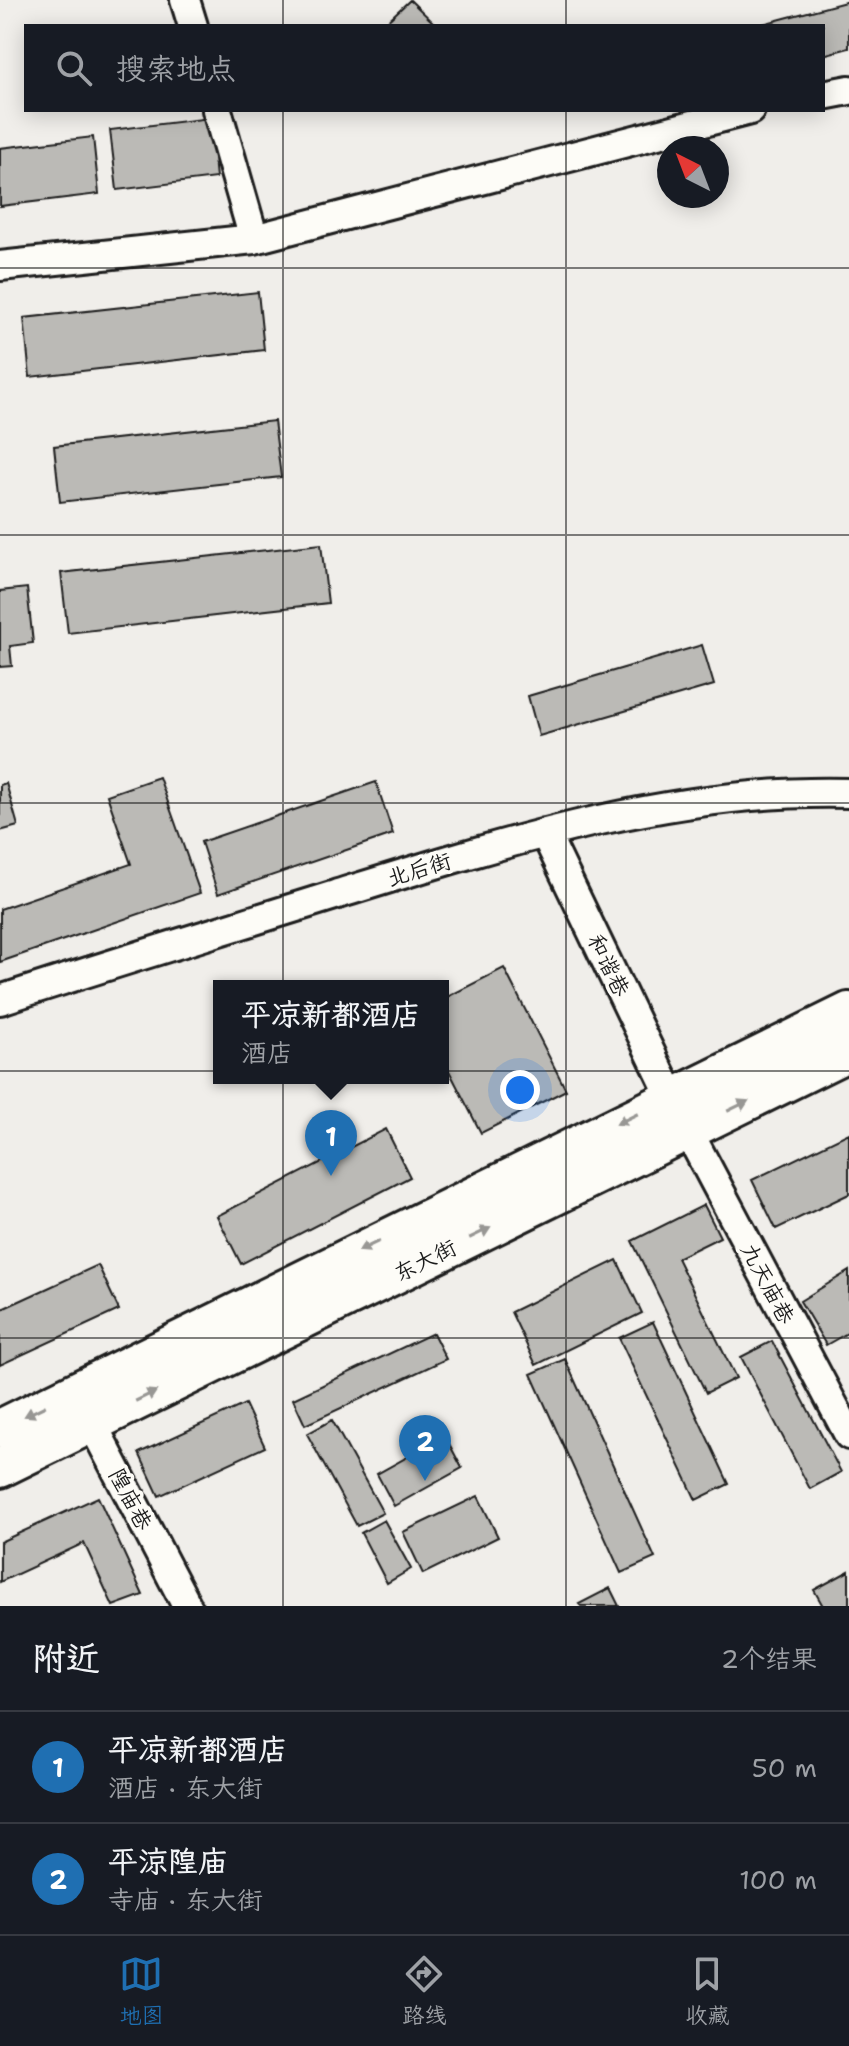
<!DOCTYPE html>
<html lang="zh">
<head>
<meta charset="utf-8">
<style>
	body { margin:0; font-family:"Shantell Sans","LXGW WenKai TC",sans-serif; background:#20242c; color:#f1f3f6 }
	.compass { position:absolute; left:657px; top:136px; width:72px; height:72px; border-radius:50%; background:#171b24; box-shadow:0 4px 20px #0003; rotate:318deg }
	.you { position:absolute; left:520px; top:1090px; width:28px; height:28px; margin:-20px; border:6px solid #fff; border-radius:50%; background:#1a73e8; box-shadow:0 0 0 12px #1a73e833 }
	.badge { display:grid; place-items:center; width:52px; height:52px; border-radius:50%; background:#1f6fb2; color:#fff; font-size:26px; font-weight:700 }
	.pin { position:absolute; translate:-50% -66px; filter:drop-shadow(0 2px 4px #0008) }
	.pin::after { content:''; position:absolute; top:42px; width:28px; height:24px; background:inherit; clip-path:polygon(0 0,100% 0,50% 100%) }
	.popup { position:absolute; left:213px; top:980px; width:236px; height:104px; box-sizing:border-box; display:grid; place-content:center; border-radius:0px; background:#171b24; filter:drop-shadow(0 2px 6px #0005); font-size:26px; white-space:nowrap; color:#9ea1a6 }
	.popup b { font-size:30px; color:#f1f3f6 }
	.popup::after { content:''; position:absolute; left:50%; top:100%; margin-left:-16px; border:16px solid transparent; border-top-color:#171b24 }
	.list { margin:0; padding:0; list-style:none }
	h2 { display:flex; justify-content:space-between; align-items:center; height:104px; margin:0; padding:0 32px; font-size:34px }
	h2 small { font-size:26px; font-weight:400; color:#9ea1a6 }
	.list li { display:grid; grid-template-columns:52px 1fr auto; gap:24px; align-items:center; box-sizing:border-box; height:112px; padding:0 32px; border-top:2px solid #363941 }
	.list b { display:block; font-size:30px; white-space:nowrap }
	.list p { margin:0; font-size:26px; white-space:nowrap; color:#9ea1a6 }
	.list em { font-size:26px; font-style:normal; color:#9ea1a6 }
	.icon { flex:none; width:44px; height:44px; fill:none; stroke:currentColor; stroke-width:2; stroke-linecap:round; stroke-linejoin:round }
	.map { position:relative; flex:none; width:849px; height:1606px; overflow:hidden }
	.search { position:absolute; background:#171b24; box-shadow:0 4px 20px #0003; left:24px; right:24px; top:24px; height:88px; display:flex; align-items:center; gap:20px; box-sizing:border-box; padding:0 28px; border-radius:0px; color:#9ea1a6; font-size:30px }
	.sheet { height:328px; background:#171b24 }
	nav { display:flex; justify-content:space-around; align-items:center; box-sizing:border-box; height:112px; border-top:2px solid #363941; background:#171b24; font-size:22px; color:#9ea1a6 }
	nav a { display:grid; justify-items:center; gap:4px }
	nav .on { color:#1f6fb2 }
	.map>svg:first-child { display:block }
	.building { fill:#bbbab6; stroke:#1c1c1c; stroke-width:2 }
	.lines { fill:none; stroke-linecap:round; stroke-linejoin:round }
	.minor-casing { stroke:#1c1c1c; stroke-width:34 }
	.secondary-casing { stroke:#1c1c1c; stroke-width:44 }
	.minor { stroke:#fdfcf7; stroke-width:28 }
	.secondary { stroke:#fdfcf7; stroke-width:38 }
	.oneway { fill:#989794 }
	.grid { fill:none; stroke:#1c1c1c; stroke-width:2; stroke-opacity:0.55 }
	.labels { text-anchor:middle; stroke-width:7; stroke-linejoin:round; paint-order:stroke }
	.street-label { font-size:22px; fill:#1c1c1c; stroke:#fdfcf7 }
</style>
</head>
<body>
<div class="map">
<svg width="849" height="1606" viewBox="0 0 849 1606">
	<rect width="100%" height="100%" fill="#f0eeea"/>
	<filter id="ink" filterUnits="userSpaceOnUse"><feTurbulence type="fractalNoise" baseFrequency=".0125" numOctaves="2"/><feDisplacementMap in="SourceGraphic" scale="16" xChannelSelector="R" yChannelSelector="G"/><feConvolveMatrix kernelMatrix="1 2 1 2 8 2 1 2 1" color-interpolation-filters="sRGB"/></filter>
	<g filter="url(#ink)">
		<path class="building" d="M410,0L437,26H382Z
			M849,1V48L823,55V26H755Z
			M210,118L216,178L117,190L110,130Z
			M93,137L99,194L0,206V148Z
			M258,292L264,350L30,377L24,318Z
			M274,421L281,477L60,502L54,446Z
			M321,544L328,603L68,633L61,573Z
			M27,588L33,643L10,646L12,666L0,667V591Z
			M702,645L714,685L539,736L528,696Z
			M159,777L200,893L0,962V909L131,864L107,795Z
			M376,782L393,834L218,894L201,842Z
			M6,783L18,826L0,831V785Z
			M504,968L566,1090L481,1133L443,1059V999Z
			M386,1129L410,1177L241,1264L217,1216Z
			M849,1133V1194L776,1229L752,1180Z
			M704,1205L720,1237L677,1258L736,1378L706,1393L632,1241Z
			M617,1260L642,1313L536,1365L511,1312Z
			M98,1265L119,1310L0,1365V1310Z
			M849,1271V1332L826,1345L800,1301Z
			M653,1322L729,1484L696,1500L619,1338Z
			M433,1333L446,1359L305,1425L293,1399Z
			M772,1341L841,1472L810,1489L741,1357Z
			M565,1359L655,1558L621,1573L531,1374Z
			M245,1404L265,1447L159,1496L139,1453Z
			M332,1420L383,1513L357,1526L307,1434Z
			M445,1436L462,1468L394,1506L377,1474Z
			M478,1496L498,1537L423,1574L403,1532Z
			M98,1497L143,1595L113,1606L84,1543L0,1582V1542Z
			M384,1520L411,1569L387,1583L361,1533Z
			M849,1571V1606H823L814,1590Z
			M610,1588L619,1606H581L579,1604Z"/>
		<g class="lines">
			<g class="minor-casing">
				<path id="minor" d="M185,0L193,26
					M823,95L849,90
					M217,110L254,239
					M0,266L254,239L750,110
					M545,833L688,1131L849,1435
					M0,1000C111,964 223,930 335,895C502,843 672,788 849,793
					M84,1408L187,1606"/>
			</g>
			<g class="secondary-casing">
				<path id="secondary" d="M0,1429L849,1012
					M0,1468L849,1051"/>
			</g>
			<use href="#minor" class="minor"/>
			<use href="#secondary" class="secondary"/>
		</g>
		<defs><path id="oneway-solid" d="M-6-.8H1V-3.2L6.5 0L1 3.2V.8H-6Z" transform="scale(2)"/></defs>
		<g class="oneway">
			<use href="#oneway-solid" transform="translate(738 1106) rotate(-26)"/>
			<use href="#oneway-solid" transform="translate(627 1119) rotate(154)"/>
			<use href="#oneway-solid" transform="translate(480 1233) rotate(-26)"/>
			<use href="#oneway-solid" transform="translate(369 1246) rotate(154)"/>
			<use href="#oneway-solid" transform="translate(146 1396) rotate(-26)"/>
			<use href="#oneway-solid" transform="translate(35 1411) rotate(154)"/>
		</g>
	</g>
	<path class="grid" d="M283,0V26M566,0V26M283,110V1606M566,110V1606M0,268H849M0,535H849M0,803H849M0,1071H849M0,1338H849"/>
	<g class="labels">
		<g class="street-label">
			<text transform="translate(419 869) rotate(-17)" y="8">北后街</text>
			<text transform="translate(609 965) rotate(64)" y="8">和谐巷</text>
			<text transform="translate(425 1260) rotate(-26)" y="8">东大街</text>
			<text transform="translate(768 1283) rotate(62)" y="8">九天庙巷</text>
			<text transform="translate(131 1499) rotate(62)" y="8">隍庙巷</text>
		</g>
	</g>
</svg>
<svg class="compass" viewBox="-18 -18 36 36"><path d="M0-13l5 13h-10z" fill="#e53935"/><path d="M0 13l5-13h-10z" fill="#9ea1a6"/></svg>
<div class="you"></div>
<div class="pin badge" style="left:331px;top:1176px">1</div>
<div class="popup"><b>平凉新都酒店</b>酒店</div>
<div class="pin badge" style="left:425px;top:1481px">2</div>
<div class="search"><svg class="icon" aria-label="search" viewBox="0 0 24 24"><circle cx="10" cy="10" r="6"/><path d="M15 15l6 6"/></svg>搜索地点</div>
</div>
<section class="sheet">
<h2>附近<small>2个结果</small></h2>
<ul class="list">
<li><span class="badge">1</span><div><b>平凉新都酒店</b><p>酒店 · 东大街</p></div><em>50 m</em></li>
<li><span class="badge">2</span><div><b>平涼隍庙</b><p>寺庙 · 东大街</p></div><em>100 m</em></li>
</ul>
</section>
<nav>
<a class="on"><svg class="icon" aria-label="map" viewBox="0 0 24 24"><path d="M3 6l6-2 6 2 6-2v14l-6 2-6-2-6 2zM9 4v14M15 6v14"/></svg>地图</a>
<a><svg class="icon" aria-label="directions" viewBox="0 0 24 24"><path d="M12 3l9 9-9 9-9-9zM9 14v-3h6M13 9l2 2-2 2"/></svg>路线</a>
<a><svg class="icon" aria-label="saved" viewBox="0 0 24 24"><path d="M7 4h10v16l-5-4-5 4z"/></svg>收藏</a>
</nav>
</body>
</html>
